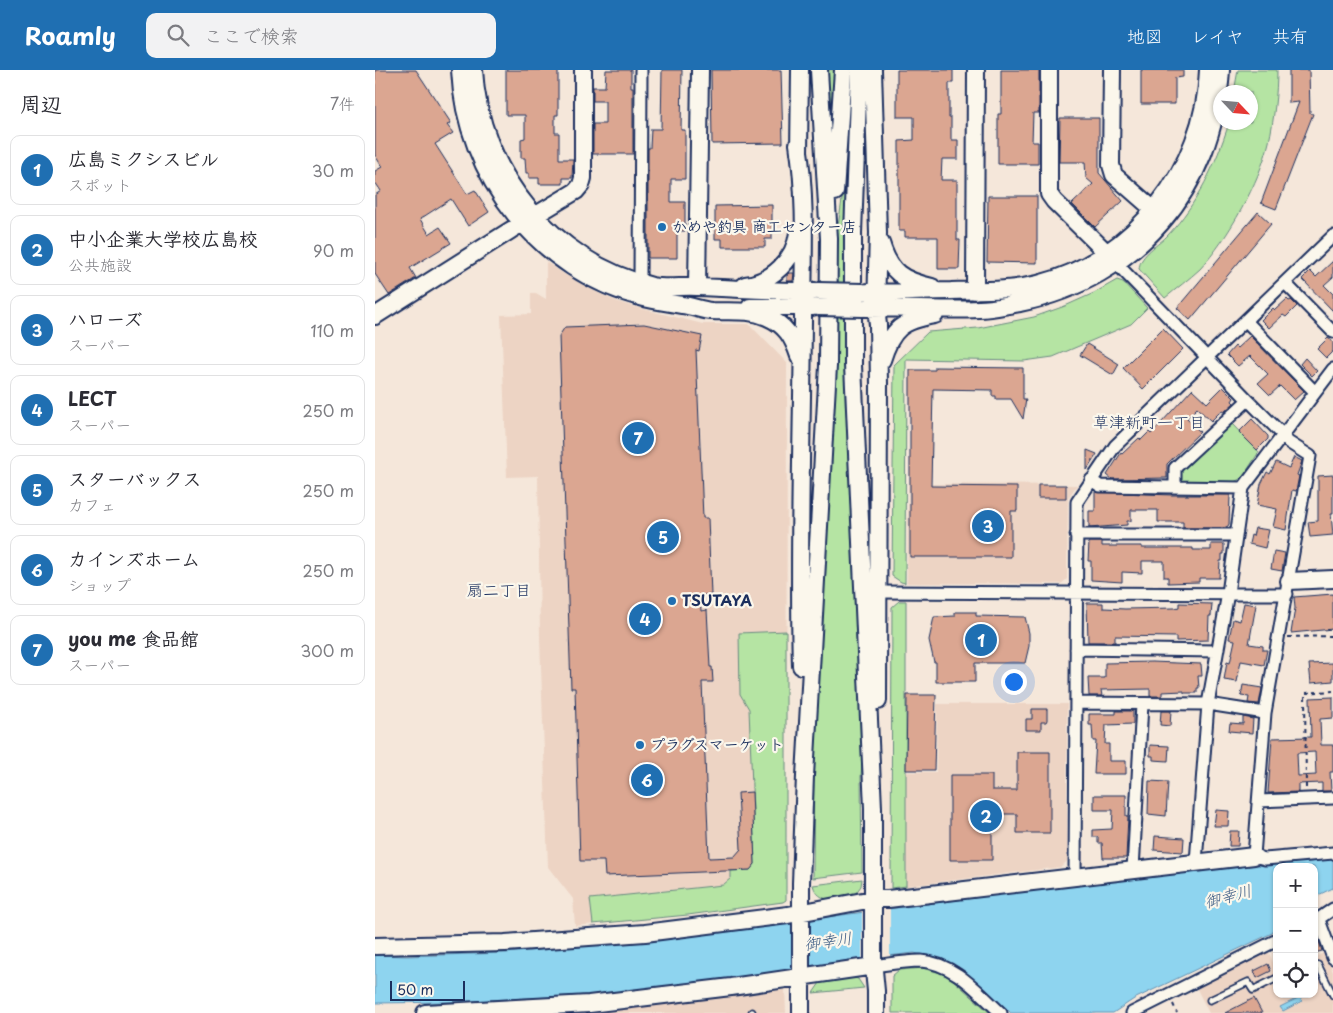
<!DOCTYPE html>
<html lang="ja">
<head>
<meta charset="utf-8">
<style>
	body { margin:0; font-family:"Playpen Sans","Klee One",sans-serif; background:#f2f2f3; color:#2b2b33 }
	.controls { position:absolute; right:15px; bottom:15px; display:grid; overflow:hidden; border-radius:10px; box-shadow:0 1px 4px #0004 }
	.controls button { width:45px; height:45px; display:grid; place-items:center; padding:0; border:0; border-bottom:1px solid #e1e1e2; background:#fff; color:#2b2b33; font:25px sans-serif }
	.compass { position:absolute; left:838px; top:15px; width:45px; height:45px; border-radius:50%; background:#fff; box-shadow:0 1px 4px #0004; rotate:116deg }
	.scale { position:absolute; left:15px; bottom:12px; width:75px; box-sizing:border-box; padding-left:5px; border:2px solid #1b2f5e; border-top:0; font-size:14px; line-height:18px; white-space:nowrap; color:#1b2f5e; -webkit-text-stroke:4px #fbf7ec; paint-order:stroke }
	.you { position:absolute; left:638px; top:611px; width:18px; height:18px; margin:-12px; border:4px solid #fff; border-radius:50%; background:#1a73e8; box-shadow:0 0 0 8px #1a73e833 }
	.badge { display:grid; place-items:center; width:32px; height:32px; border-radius:50%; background:#1f6fb2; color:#fff; font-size:16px; font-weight:700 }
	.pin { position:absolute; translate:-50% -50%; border:2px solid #fff; box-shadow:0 1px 5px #0006 }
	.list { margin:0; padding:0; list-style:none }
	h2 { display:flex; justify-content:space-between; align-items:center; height:65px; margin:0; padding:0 20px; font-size:21px }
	h2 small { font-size:16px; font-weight:400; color:#7c7c81 }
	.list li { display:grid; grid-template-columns:32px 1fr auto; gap:15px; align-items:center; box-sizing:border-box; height:70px; margin:0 10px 10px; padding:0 10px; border:1px solid #e1e1e2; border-radius:10px }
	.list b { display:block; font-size:19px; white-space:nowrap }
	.list p { margin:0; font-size:16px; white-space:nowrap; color:#7c7c81 }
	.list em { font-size:16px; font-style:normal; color:#7c7c81 }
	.icon { flex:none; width:28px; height:28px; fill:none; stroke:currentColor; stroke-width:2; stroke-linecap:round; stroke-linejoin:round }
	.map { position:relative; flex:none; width:958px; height:943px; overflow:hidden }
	header { display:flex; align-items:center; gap:30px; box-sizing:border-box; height:70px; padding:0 25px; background:#1f6fb2; color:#fff }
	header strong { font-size:24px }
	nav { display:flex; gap:28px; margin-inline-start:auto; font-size:18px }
	.search { width:350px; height:45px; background:#f2f2f3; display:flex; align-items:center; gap:12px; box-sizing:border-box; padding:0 18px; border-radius:10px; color:#7c7c81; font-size:19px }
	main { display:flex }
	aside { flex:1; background:#fff }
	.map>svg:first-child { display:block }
	.built { fill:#edd4c4 }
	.green { fill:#b5e4a3; stroke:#688a80 }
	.water { fill:#8ed4ef; stroke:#6092b5 }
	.pier { fill:#f5e7da }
	.building { fill:#dba691; stroke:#1b2f5e; fill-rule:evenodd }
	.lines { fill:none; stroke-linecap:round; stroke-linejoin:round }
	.lane-casing { stroke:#1b2f5e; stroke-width:9 }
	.street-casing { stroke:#1b2f5e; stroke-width:15 }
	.secondary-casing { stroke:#1b2f5e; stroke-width:20 }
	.path { stroke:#1b2f5e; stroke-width:2; stroke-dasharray:4 4; stroke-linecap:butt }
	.lane { stroke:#fbf7ec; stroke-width:5.5 }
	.street { stroke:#fbf7ec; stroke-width:11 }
	.secondary { stroke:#fbf7ec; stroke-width:16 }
	.secondary-bridge-casing { stroke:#1b2f5e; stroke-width:20; stroke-linecap:butt }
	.secondary-bridge { stroke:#fbf7ec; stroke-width:16 }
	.poi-dot { fill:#1f6fb2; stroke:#fbf7ec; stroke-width:2 }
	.labels { text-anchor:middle; stroke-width:4.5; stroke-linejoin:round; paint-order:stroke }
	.poi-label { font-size:15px; font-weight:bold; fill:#1b2f5e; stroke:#fbf7ec; text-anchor:start }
	.neighbourhood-label { font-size:16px; fill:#1b2f5e; stroke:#fbf7ec }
	.water-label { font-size:16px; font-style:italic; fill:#385882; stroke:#fbf7ec }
</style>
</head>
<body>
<header>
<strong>Roamly</strong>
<div class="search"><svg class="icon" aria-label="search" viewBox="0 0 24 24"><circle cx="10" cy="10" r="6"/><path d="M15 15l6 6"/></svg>ここで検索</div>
<nav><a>地図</a><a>レイヤ</a><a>共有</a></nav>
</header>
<main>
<aside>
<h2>周辺<small>7件</small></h2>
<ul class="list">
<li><span class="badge">1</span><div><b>広島ミクシスビル</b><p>スポット</p></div><em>30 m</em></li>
<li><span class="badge">2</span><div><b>中小企業大学校広島校</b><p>公共施設</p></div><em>90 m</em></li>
<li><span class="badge">3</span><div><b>ハローズ</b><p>スーパー</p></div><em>110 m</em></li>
<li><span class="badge">4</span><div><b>LECT</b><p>スーパー</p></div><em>250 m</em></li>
<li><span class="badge">5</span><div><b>スターバックス</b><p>カフェ</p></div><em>250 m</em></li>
<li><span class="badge">6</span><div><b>カインズホーム</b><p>ショップ</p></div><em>250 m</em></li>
<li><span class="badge">7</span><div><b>you me 食品館</b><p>スーパー</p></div><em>300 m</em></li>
</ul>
</aside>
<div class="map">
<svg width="958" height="943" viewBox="0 0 958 943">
	<rect width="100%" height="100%" fill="#f5e7da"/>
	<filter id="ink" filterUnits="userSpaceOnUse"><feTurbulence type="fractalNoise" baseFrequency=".02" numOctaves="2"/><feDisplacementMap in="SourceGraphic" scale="10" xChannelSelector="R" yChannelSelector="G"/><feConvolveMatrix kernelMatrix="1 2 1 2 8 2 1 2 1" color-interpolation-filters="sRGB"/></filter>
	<g filter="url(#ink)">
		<path class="built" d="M171,192L189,204L215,219L238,230L256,236L328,254H374L412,293L411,830L408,832L313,845L200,856L198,829L173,797L165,568L163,406L132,407L126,245L156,244V223H161L171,229Z
			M533,414L702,415L693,428L692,509L686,514L532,513Z
			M562,634H692V791L686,797L531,816V702H561Z
			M893,881L902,901V924H939V884L941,883L943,886L950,882L958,902V943H834L821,917Z
			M410,919L411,943H186L244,938Z"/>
		<path class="green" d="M450,0H461L457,49L453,50Z
			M478,0L471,173L470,299L489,662L486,707L487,802L438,808L439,687L460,177L468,123L471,25Z
			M863,0H902C902,23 899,49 894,72C885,111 853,169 825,199C814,209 801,219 790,228L764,199C765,184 784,175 793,165C823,133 841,94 854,53L876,52V22H859Z
			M742,210L748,212L772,238L756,254L678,287L649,291L531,289L530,513L526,512L517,506L519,295L553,262L603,258L659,247L690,236L719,223Z
			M856,353L884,382L867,408L859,412H810L806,408V402Z
			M524,531H531V816L516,818L517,537Z
			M411,561V830L408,832L313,845L218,854L215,829L348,815L356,808V801L375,800L380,794L374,639L365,624L364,563Z
			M487,809L486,816L480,824C466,832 443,834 438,815Z
			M548,898L569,904L576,908L615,943H517V906L524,900Z
			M477,907L483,909L489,918L438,923L447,910Z"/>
		<path class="water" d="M958,788V818L939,827V797H902V857L897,863L759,929L738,943H636L584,897L563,888L539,883L470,891L353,910L214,925L75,932L0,933V885L32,886L131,883L266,871L776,805Z
			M925,927L927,931L908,941L905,937Z"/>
		<path class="pier" d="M515,837V888L487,891V841Z"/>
		<path class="building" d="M0,0H41L76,53L72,55L78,63L60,74L92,124L100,120L114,142L93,156L76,129L45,149L54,164L65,157L76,173L35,198L41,208L14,225L0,204V125L6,121L0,112V101L7,97L0,85Z
			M131,0H183V45H180V63H184V89H198L197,108H188V114H164V108H154V103H151L150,88H146V69L150,68V45H131Z
			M231,0H256V17H258V84H218V54H230V31H218V17H230Z
			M287,0H307L306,60H310V109H296V132H310V161H302V188H273V78H275L276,59H286Z
			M336,0H406L408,73L337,74Z
			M522,0H578V13H574V47H576V70H583V89H567L566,110H582V170H585L584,199H563V167H530V161H524V71L539,70V47H522Z
			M626,0H664V43H658L657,72H663V94H623V44H626Z
			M766,0H808V7L800,8V34H766Z
			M914,0H934L935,43L938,44L901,139L886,133L924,32L914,33Z
			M685,48H724V103L748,131L720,157L697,134L718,114L711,108L710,92H684Z
			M613,126H662V193L612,192Z
			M397,135V169H390V177H347V169H340V136Z
			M883,142L896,154L815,250L802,238Z
			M958,191V207L949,215L958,224V241L927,209L935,201L941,207Z
			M414,203H419L418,211H412V206Z
			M912,229L914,231L916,230L922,236L911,247L908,245L894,258L886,250L898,238L900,240Z
			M269,254L327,266L324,281L321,280L328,448H333L336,525H325L326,541L332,540L335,597H337L338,612H327L334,788L359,787L366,779L363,723L377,722L380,794L375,800L230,806L229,791H205L200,618H196L184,266L190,257Z
			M788,258L808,279L768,319L748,298Z
			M875,266L929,321L919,330L905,316L895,325L883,313L893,304L875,286L863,296L852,285L860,276L862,278Z
			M953,268L958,272V281L951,288L942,279Z
			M712,274L744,294L738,305L705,285Z
			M930,288L942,301L937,306L925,294Z
			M560,297L648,298V329H651L648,349L636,329H621V326H617V320L558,319L556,416L642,417V441H636V487H535V300H560Z
			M848,317L859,328L857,331L859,333L849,342L847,341L844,343L836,351L822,338L812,348L825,362L792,394V408L737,409L732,405L746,383L747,384L764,368L766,370L774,362L776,364L817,319L832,333Z
			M877,349L893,366V369L882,380L864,362Z
			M712,380L722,384L712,400Z
			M919,387L927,391L922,405L924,406L921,421L917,420L911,460L898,457L902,439L882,435L886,414L892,402L895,404L901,392L914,398Z
			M958,405V444H956L958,465L935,467L933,452L943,451V406Z
			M663,415H691V428H663Z
			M720,422L797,425H855L854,454L853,456L849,458H808V452H783V440H756V451H752V455L714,458V441H720Z
			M880,458L894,460L890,478L874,474L876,465L878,466Z
			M714,472H727V476H767V478H818V480H836V474H849V484H847V491H845L844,508H824V512L793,513V507H789V491H767V503L747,502V512L716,510V491H713Z
			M899,481L910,483L907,501L896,499Z
			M958,524V559L916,563L920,538L919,527Z
			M712,533H728V538L750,539L800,538L804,537V533L837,534L836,546H834L833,570L801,571V567L740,566V572H713Z
			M869,533L881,535L874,574L888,576V580H892L889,595L866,591L862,612L849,610L852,592L855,593L860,570L854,569L858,549L865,551Z
			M580,542H601V546L650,547L654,563V576L650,593H600V612H561V592H559L554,570L559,547L580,546Z
			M777,592L826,594L827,606H823L824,618H822V623H809V621L787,622V626H775V619L726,620L727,626H714L713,608H730V593Z
			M958,593V611L936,613L934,594Z
			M868,615L887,618L884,634L873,633L874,627L866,626Z
			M532,625H561L559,700H531Z
			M958,627V648L945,649L946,675H958V702H955L956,721H947V713L923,714V722L893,723L897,668L936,667L935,628ZM940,682L941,705L923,706L922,683Z
			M657,639H672V650L671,652H666V660H651V649H657Z
			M741,641H758V654L731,655L730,674H734V691H751V704H719L721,671H718L717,655H714V644H741Z
			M786,641H796L795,656L785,655Z
			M868,647L878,649L877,663L854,661L855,653L868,654Z
			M775,675L794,676L793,691L778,690V686H775Z
			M642,682H675V763H642V744H617V790H575V705H617V720H642Z
			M774,711L793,712L791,746L773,744Z
			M719,725H751V746H753L751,788H728L727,773H723V767H718V760L737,759L738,740H719Z
			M841,740L854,741L853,756H839Z
			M855,761H864L863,776H854Z
			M780,766L809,768L808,782L779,780Z
			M943,868L947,881L939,883V870Z
			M893,894L896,901L882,908L879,901Z
			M879,928L887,943H850Z"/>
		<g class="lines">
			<g class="lane-casing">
				<path id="lane" d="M939,894L943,895L958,925
					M835,930L873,912L878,920L902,908
					M377,943V942"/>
			</g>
			<g class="street-casing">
				<path id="street" d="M741,193L873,330L908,365L913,372L935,386L890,643L879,786L890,789L958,783
					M265,212L266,0
					M910,213L958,262
					M871,251L940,322
					M716,410L725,416L868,418
					M800,417V398L873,330
					M701,465H861
					M504,522L912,524
					M701,579L842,581
					M701,633L833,634L890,643
					M884,731L958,728
					M821,792L833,634L853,523L868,418L958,299
					M758,800L767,634
					M700,807L702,432L740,376L958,166
					M944,850L958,888
					M939,852L958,839
					M499,896C514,894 530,891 546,891C579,893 603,922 626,943
					M757,943L902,870"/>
			</g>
			<g class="secondary-casing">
				<path id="secondary" d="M85,0C90,106 165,203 269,228C282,231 294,233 307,235C317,236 326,240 336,241C356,242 374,239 392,247C411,255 418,268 424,286
					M99,0C104,101 177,192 277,216C292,219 307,216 322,217C361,218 400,222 440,221
					M484,0L478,163V295L498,738V890L501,921V943
					M498,0L503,163L501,238L503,255L504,314L503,631
					M674,0V124L679,131L738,189
					M737,0L736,95L739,105L779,140
					M423,74C432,132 428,192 428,251C427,366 423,481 426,596
					M424,83L425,0
					M460,122L468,0
					M506,173C515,203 527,210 557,217
					M370,215C397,212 420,189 423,163
					M322,217L325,0
					M600,221L601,0
					M493,222C521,224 548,221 576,221C605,220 634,221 663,214C759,190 830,98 833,0
					M375,237H438
					M491,238C528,238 567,241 604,239C618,239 632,235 645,233C762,209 839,119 846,0
					M0,246L136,160L201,121L206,115L208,108V0
					M507,290C517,258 527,251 560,245
					M914,511L958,509
					M0,876L130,873L270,863L413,845L498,829H513L879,786
					M50,943L214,934L356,917L499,896
					M426,943V813L430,706L453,296L454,169L444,0"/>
			</g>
			<path class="path" d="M913,567L958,566
				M931,718L930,623L958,621
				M798,934L802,943"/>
			<use href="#lane" class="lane"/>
			<use href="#street" class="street"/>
			<use href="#secondary" class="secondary"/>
			<g class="secondary-bridge-casing">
				<path id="secondary-bridge" d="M443,221L488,222
					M443,237L488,238"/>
			</g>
			<use href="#secondary-bridge" class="secondary-bridge"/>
		</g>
	</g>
	<g class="poi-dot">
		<circle cx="287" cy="157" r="5"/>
		<circle cx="297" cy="531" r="5"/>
		<circle cx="265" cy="675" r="5"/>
	</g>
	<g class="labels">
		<g class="poi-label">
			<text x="297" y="162">かめや釣具 商工センター店</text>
			<text x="307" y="536">TSUTAYA</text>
			<text x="275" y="680">プラグスマーケット</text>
		</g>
		<g class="neighbourhood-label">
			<text x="774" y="358">草津新町一丁目</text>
			<text x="124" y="526">扇二丁目</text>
		</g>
		<g class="water-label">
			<text transform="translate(853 826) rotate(-15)" y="6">御幸川</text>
			<text transform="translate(453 871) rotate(-8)" y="6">御幸川</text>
		</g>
	</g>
</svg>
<div class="controls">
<button>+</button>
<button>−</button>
<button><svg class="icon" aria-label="locate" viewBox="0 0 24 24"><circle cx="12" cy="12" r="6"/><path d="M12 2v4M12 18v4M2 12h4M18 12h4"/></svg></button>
</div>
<svg class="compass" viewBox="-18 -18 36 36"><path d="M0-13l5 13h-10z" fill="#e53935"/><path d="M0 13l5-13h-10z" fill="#7c7c81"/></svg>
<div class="scale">50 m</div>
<div class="you"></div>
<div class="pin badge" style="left:606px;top:570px">1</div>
<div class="pin badge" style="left:611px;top:746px">2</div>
<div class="pin badge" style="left:613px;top:456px">3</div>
<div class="pin badge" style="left:270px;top:549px">4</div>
<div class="pin badge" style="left:288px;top:467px">5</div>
<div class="pin badge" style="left:272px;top:710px">6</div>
<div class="pin badge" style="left:263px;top:368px">7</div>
</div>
</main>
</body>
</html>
